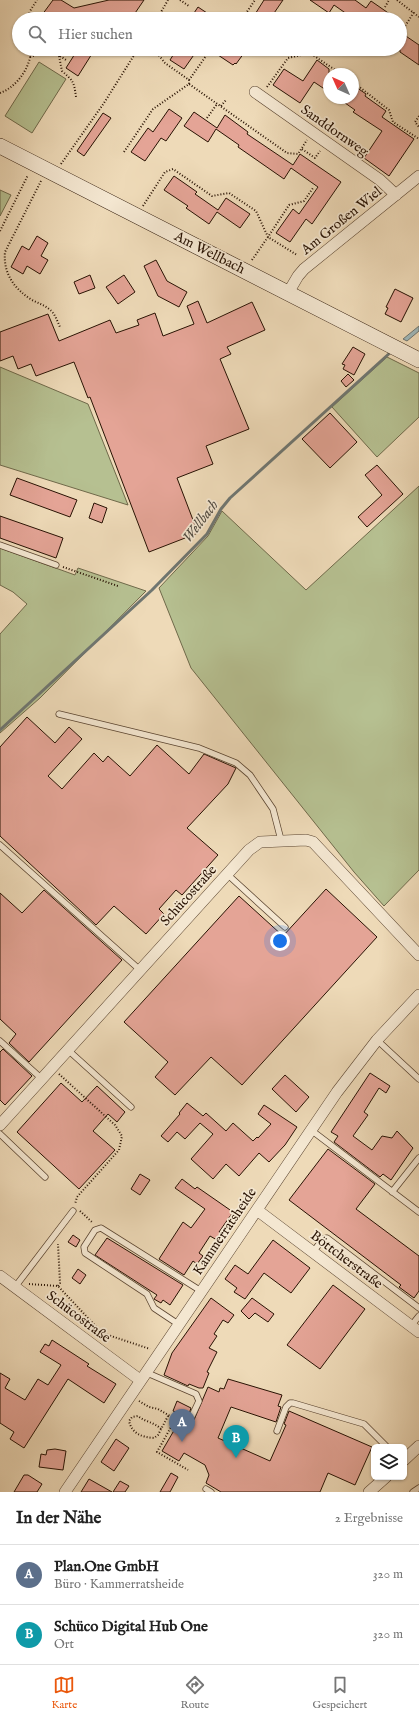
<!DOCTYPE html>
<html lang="de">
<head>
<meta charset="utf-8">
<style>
	body { margin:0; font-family:"IM FELL English",serif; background:#f2f2f2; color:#222 }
	.controls { position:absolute; right:12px; bottom:12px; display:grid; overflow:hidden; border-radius:6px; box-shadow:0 1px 3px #0004 }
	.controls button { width:36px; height:36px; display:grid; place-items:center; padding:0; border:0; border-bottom:1px solid #e0e0e0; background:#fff; color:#222; font:20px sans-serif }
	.compass { position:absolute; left:323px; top:68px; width:36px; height:36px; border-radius:50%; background:#fff; box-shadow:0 1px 3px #0004; rotate:315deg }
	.you { position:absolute; left:280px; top:941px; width:14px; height:14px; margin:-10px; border:3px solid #fff; border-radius:50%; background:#1a73e8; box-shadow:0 0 0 6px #1a73e833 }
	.badge { display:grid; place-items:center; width:26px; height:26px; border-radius:50%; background:#ea580c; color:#fff; font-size:13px; font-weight:700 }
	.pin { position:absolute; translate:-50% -33px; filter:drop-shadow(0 1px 2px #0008) }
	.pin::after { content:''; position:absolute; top:21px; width:14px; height:12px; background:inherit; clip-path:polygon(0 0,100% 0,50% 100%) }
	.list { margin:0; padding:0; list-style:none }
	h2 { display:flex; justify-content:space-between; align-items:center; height:52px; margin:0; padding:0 16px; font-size:17px }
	h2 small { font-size:13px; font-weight:400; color:#767676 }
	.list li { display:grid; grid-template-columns:26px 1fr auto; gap:12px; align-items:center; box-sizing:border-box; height:60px; padding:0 16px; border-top:1px solid #e0e0e0 }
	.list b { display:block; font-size:15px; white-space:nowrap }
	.list p { margin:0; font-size:13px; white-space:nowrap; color:#767676 }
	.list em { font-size:13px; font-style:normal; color:#767676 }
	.icon { flex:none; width:22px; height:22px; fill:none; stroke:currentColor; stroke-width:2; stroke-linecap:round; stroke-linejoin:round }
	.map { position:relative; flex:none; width:419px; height:1492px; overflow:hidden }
	.search { position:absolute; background:#fff; box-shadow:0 1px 3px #0004; left:12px; right:12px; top:12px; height:44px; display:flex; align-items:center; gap:10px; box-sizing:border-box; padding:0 14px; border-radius:22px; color:#767676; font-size:15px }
	.sheet { height:172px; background:#fff }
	nav { display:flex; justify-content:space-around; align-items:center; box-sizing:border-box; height:56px; border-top:1px solid #e0e0e0; background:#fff; font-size:11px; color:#767676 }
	nav a { display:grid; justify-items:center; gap:2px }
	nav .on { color:#ea580c }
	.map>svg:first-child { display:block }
	.green { fill:#b6c091; stroke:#6f694a }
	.water { fill:#9fb8ba; stroke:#6f7671 }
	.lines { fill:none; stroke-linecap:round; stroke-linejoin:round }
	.stream { stroke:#6f7671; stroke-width:3 }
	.building { fill:#e4a496; stroke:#281203 }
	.service-casing { stroke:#5a4430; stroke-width:7 }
	.minor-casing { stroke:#5a4430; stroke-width:12 }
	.secondary-casing { stroke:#281203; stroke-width:16 }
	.path { stroke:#281203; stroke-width:2; stroke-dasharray:1 2; stroke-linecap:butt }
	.service { stroke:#f4e7d1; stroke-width:5.5 }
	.minor { stroke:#f4e7d1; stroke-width:11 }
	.secondary { stroke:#f4e7d1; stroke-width:15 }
	.labels { text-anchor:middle; stroke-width:3.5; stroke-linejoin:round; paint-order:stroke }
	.street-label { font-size:14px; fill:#281203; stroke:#f4e7d1 }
	.water-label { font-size:15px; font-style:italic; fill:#524c43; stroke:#f4e7d1 }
</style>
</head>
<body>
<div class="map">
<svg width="419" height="1492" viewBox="0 0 419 1492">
	<rect width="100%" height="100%" fill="#eedab8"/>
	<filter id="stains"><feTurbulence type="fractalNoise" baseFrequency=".005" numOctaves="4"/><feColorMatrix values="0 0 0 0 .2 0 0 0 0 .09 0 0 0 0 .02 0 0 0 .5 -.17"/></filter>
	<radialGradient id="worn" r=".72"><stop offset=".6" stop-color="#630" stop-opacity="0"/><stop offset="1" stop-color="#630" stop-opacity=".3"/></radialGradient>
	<path class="green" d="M39,62L66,79L32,133L5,116Z
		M0,190L11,195L0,216Z
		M387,357L419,373V417L377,457L332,407Z
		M0,367L88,404L128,505L0,465Z
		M419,486V870L384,906L354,872L191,668L159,588L208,536L222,511L306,590Z
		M0,548L75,575L78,568L146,591L40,698L0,733V634L27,604L13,592L0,585Z"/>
	<path class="water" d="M419,326V331L407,341L403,339Z"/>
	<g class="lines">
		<path class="stream" d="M0,730L152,590L207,534L221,509L230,498L392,351"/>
	</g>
	<path class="building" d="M53,0H61L74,8L109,0H144L131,19H39Z
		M264,0H283L270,19H252Z
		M310,0H355L366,8L371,1L397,19H368L362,14L359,19H354L334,5L329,13Z
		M198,7L216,19H190Z
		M400,32L419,45V65L400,52Z
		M78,49H95L78,76L66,68Z
		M177,49H198L184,69L170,60Z
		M209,49H247L236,64L235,63L233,65Z
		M317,60L329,69V92L314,82L300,103L273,85L284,69L303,81Z
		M353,85L366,94L365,96L386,111L382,117L414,139L389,176L364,158L382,131L353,112L355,110L338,98H353Z
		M169,109L182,118L166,141L161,138L145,161L131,152L148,128L153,132Z
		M194,112L217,128L225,115L248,132L247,134L293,165L300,154L341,182L312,224L306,219L290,242L276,233L293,209L299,214L318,187L291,168L284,179L238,147L239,145L216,129L208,142L184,126Z
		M103,113L111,118L84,156L77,151Z
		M174,176L197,192L195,194L218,210L226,198L250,214L240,228L217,212L209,224L186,208L188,206L164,190Z
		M37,236L48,243L41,256L48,260L40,274L27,266L23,274L11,267L22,246L29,250Z
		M156,260L167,281L187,292L179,307L158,296L144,266Z
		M90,275L95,288L79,294L74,282Z
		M124,275L135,292L118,304L106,287Z
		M395,289L413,298L401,322L385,314L388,308L386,307Z
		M198,301L207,323L252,302L265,330L227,347L231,354L220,359L249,429L206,446L213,464L177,478L198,533L149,552L90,397L88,398L74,362L36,376L31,364L18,369L13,356L0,361V332L48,314L59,341L110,320L116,333L139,325L137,320L155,313L163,336L194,324L187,306Z
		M353,347L365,354L354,375L343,369L345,365L342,364Z
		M348,374L354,380L346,387L341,381Z
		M330,413L357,442L330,468L302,439Z
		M377,465L403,494L367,527L358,517L382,495L365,475Z
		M17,478L77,500L70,517L10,495Z
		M94,503L107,508L102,523L89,518Z
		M0,516L63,538L56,558L0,538Z
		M27,717L55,743L69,727L82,739L48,776L62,789L94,753L103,762L108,756L130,776L157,745L189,774L204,754L236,768L228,784L187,828L218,855L182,895L176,890L159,909L164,914L146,934L114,906L96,925L0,836V747Z
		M326,889L377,937L242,1085L211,1057L175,1095L155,1077L168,1062L124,1022L239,896L283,936Z
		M44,890L122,960L29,1062L9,1043L16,1034L0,1019V893L22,913Z
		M3,1049L32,1076L5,1105L0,1100V1052Z
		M370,1073L390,1086L386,1093L379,1088L364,1112L368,1115L353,1136L372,1150L382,1136L392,1138L397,1131L413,1148L391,1180L383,1174L380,1177L334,1142L338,1136L331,1132Z
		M285,1075L309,1097L296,1112L272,1089Z
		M61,1083L82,1102L97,1086L125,1112L117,1122L108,1114L93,1131L115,1150L79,1189L17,1132Z
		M187,1103L203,1116L206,1113L226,1131L233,1123L253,1141L257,1137L258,1138L271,1124L258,1114L264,1105L297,1127L285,1145L269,1162L259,1153L239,1176L226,1164L213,1179L191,1159L213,1134L200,1123L185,1139L177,1132L168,1142L161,1136L180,1114L179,1113Z
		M328,1149L375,1184L356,1209L419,1256V1291L414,1298L399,1287L401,1285L289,1200Z
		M140,1174L150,1180L140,1195L131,1189Z
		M182,1179L195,1189L197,1187L233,1212L219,1232L221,1233L217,1240L210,1236L199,1253L203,1256L197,1264L193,1261L184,1275L159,1259L183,1222L191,1228L205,1209L175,1188Z
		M73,1235L80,1240L76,1247L68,1242Z
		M107,1238L183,1285L170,1305L163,1300L161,1303L154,1299L157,1295L95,1255Z
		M273,1240L310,1268L291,1293L264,1273L245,1299L234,1292L237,1288L225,1279L235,1265L248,1274Z
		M78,1269L86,1275L80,1284L72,1278Z
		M333,1285L365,1309L320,1369L287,1345Z
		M211,1298L234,1315L228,1323L223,1320L214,1334L217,1336L209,1348L217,1352L207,1372L209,1373L203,1388H199L189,1384L188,1386L164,1375L172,1353Z
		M252,1298L274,1314L268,1322L255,1313L249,1319L241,1311Z
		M52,1340L89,1364L87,1366L116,1384L104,1403L68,1379L24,1448L10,1439L14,1432L0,1423V1373L10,1379L5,1388L25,1400L38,1379L48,1385L61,1365L40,1352L45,1344L49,1346Z
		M228,1379L282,1395L278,1406L281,1407L276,1422L231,1407L218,1438L270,1461L286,1425L284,1424L289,1411L372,1447L355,1485L328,1473L320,1492H221L206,1483L209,1475L205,1465L184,1453L179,1461L162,1451L183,1415L173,1411L177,1401L191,1408L188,1417L190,1420H194L208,1387L219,1392L220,1388L224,1389Z
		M116,1439L129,1448L114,1471L101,1462Z
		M55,1449L66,1451L63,1470L39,1467L41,1454L46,1455L47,1450Z
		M171,1473L178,1477L170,1492H160Z
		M24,1475H28L42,1484L37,1492H14Z
		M89,1479L112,1492H81Z
		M120,1481L129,1486L125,1492H113Z"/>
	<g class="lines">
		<g class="service-casing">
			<path id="service" d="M0,545L56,565
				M59,714L199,748L236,763L250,775L273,809L281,840
				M0,845L140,970
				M227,874L285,927
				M377,1040L419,1079
				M0,1041L42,1079
				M68,1050L131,1107
				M311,1130L419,1212
				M0,1134L45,1177
				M392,1192L419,1158
				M313,1252L323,1239L327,1238L419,1308
				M15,1287L73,1211
				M178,1324L154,1308L147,1294L85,1253L84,1247L95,1230L101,1228L201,1291
				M411,1326L419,1316
				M145,1372L196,1394L199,1401L192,1416
				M277,1431L286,1407L290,1403H293L364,1424L387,1447
				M206,1489L211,1492
				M413,1492L419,1488"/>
		</g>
		<g class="minor-casing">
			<path id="minor" d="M255,92L380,180L396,195
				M288,293L298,276L304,269L419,176
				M0,1125L249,850L260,842L306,840L313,842L419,955
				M257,1210L419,1332
				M0,1276L140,1380
				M404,1460L419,1446
				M65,1492L337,1092L377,1040L419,995
				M369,1492L386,1477"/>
		</g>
		<g class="secondary-casing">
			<path id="secondary" d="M0,146L419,360"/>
		</g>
		<path class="path" d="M180,0L189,6
			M397,0L419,17
			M385,7L389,0
			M28,19L30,11L37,0
			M157,19L168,0
			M242,19L255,0
			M402,31L414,12
			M157,53L165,63L189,80V84
			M59,56L62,71C73,81 74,81 76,97
			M30,57L51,50L66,60
			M189,80L206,56
			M353,82L389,110L393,122L419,139
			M267,87L288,58L310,53L341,74
			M0,93C17,87 31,67 31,49
			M221,106L226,100
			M419,116L415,122L419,127
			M207,118L217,104
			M302,149L315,158L320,151
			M124,152L153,109L189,84L287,153L298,154L307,140
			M61,164L104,103L138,49
			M41,181L5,252C3,273 14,289 32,300C38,303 44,305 49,309C55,313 57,321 60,327
			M143,206L165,172L173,169L212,196L229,193L256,211L268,237L289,205L304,201L313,188
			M0,231L28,175
			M252,260L268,237L297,255
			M63,567L118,586
			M59,1074L115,1125L122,1136L119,1150L77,1197L75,1204
			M80,1211L93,1223
			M29,1284L58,1286L102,1333L150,1349
			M58,1286L60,1283L58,1244
			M139,1401L149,1407L158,1409L184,1424
			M175,1420L157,1452L188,1470
			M161,1429C154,1422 145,1422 138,1416L132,1417L129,1421C132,1434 142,1437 154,1438L158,1435L168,1416"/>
		<use href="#service" class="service"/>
		<use href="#minor" class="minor"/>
		<use href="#secondary" class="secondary"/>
	</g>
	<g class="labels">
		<g class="street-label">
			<text transform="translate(335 130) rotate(35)" y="5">Sanddornweg</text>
			<text transform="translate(341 220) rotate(-39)" y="5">Am Großen Wiel</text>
			<text transform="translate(210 252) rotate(27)" y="5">Am Wellbach</text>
			<text transform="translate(188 895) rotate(-48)" y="5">Schücostraße</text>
			<text transform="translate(224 1231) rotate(-56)" y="5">Kammerratsheide</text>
			<text transform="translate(347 1259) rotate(37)" y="5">Böttcherstraße</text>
			<text transform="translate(79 1316) rotate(37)" y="5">Schücostraße</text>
		</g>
		<g class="water-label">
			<text transform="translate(200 521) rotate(-53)" y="5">Wellbach</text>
		</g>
	</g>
	<rect width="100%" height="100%" filter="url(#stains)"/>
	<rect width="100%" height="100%" fill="url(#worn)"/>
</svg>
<div class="controls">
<button><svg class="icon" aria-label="layers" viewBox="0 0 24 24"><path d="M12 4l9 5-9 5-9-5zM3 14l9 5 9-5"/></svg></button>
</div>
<svg class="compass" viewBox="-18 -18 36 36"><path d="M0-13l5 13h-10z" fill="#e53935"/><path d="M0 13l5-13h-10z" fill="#767676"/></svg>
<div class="you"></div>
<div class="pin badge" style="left:182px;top:1442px;background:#5c6f8a">A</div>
<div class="pin badge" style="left:236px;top:1458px;background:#0f9aa8">B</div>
<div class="search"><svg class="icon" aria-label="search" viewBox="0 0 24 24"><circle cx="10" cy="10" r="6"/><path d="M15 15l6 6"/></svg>Hier suchen</div>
</div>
<section class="sheet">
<h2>In der Nähe<small>2 Ergebnisse</small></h2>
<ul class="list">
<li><span class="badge" style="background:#5c6f8a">A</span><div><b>Plan.One GmbH</b><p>Büro · Kammerratsheide</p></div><em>320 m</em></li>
<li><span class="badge" style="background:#0f9aa8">B</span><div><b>Schüco Digital Hub One</b><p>Ort</p></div><em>320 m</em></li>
</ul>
</section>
<nav>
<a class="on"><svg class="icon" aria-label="map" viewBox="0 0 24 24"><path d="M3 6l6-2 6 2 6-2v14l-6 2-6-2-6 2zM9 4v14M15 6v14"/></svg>Karte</a>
<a><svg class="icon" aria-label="directions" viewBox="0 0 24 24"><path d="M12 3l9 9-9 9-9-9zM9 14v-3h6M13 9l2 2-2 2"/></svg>Route</a>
<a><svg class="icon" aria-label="saved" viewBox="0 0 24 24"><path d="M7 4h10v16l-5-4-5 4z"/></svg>Gespeichert</a>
</nav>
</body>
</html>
